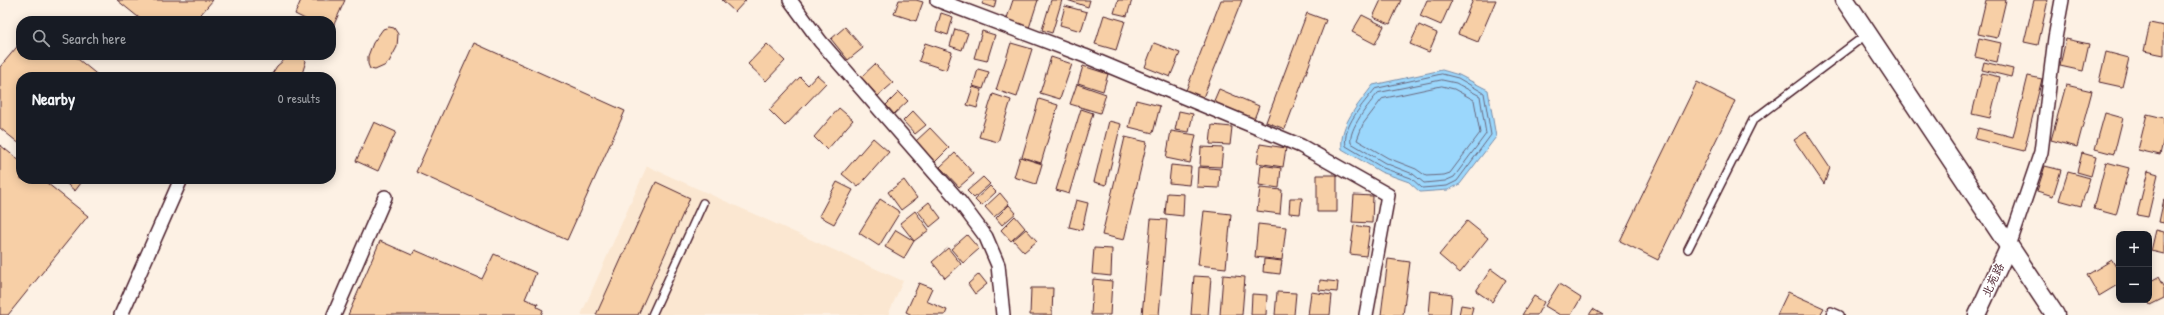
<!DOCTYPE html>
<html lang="en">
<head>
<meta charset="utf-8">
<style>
	body { margin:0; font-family:"Patrick Hand","LXGW WenKai TC",sans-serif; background:#20242c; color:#f1f3f6 }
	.controls { position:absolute; right:12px; bottom:12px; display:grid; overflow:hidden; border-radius:8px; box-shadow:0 2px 10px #0003 }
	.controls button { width:36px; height:36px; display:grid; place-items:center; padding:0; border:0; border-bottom:1px solid #363941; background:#171b24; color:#f1f3f6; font:20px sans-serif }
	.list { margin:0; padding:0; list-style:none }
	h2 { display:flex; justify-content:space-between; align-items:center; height:52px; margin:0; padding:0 16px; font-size:17px }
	h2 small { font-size:13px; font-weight:400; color:#9ea1a6 }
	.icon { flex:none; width:22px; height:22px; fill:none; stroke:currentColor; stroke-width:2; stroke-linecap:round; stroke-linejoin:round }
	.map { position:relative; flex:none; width:2164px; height:315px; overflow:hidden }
	.search { position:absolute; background:#171b24; box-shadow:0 2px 10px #0003; left:16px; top:16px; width:320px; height:44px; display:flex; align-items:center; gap:10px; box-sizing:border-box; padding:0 14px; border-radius:16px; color:#9ea1a6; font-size:15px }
	.panel { position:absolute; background:#171b24; box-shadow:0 2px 10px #0003; left:16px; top:72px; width:320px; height:112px; border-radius:16px }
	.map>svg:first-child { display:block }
	.built { fill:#fbe7d1 }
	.water { fill:#9bd7fc; stroke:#7b8da8 }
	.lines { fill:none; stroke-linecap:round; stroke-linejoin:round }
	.shore { stroke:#6a697f; stroke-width:1 }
	.building { fill:#f7cfa6; stroke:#4a1f2b }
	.service-casing { stroke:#4a1f2b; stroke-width:10 }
	.minor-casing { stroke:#4a1f2b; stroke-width:16 }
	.tertiary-casing { stroke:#4a1f2b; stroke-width:19 }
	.secondary-casing { stroke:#4a1f2b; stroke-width:21 }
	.service { stroke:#fff; stroke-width:7 }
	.minor { stroke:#fff; stroke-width:13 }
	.tertiary { stroke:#fff; stroke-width:16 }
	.secondary { stroke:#fff; stroke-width:18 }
	.labels { text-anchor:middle; stroke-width:3; stroke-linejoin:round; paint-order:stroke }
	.street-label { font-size:12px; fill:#4a1f2b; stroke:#fff }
</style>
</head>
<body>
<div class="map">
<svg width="2164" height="315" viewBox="0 0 2164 315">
	<rect width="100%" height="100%" fill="#fdf1e4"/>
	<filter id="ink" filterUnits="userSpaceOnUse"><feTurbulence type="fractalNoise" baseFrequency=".025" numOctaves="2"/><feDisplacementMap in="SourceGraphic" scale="8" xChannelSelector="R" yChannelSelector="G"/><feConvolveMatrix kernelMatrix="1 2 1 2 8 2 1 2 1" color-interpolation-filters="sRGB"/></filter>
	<g filter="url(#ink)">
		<path class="built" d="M647,166L903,281L888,315H581Z"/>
		<path class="water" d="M1442,70L1459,75L1488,90L1496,137L1460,184L1448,190L1420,192L1409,182L1381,172L1342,149C1339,124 1359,104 1373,85Z"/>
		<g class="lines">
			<path class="shore" d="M1442,74L1458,78L1484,93L1491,135L1457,181L1447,186L1422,188L1411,178L1383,168L1346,146C1342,126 1363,104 1375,89Z
				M1442,80L1456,83L1480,96L1486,134L1454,177L1445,181L1424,183L1413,174L1385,163L1351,143C1348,129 1369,104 1378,93Z
				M1442,86L1454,89L1474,100L1480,133L1450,173L1444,175L1426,176L1416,169L1388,158L1357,140L1363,124L1382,99Z"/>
		</g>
		<path class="building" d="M117,0H213L195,21H143Z
			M301,0H345L331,31V21H309L295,14Z
			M722,0H746L735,12Z
			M899,0H916L923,2L916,21L894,14Z
			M984,0H996L994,8L982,4Z
			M1013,0H1038L1029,28L1006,21Z
			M1051,0H1062L1052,33L1042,30Z
			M1067,0H1090L1088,7Z
			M1118,0H1132L1127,16L1114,13Z
			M1221,0H1242L1202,100L1185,93Z
			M1381,0H1401L1390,24L1373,17Z
			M1427,0H1452L1441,25L1420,16Z
			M1473,0H1496L1478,42L1458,34Z
			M1986,0H2006L1997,38L1978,34Z
			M2034,0H2048L2038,45L2024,42Z
			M1065,6L1087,12L1081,31L1060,25Z
			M941,13L953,17L948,35L936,31Z
			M1307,13L1326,20L1285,129L1266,122Z
			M1104,15L1125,21L1116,50L1095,44Z
			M1362,15L1384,26L1375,44L1352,32Z
			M2150,23L2164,26V55L2144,51Z
			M1419,25L1437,33L1429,52L1410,44Z
			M389,27L394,28L398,34L397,47L389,62L384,66L375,70L370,69L368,64V56L373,43L383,29Z
			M845,27L863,48L848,60L831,39Z
			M955,29L968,33L962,50L950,46Z
			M982,31L995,35L987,61L974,58Z
			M1979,38L2001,43L1997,62L1975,57Z
			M2066,39L2089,44L2083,71L2060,66Z
			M21,42V55H73L100,77H21V145L0,128V67Z
			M474,43L625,111L567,240L416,172Z
			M925,43L952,52L946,70L919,61Z
			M1011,43L1032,49L1017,97L996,90Z
			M1154,43L1180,53L1170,77L1145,67Z
			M767,44L785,61L766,81L748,64Z
			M2106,52L2129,58L2122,87L2099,82Z
			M290,55H300L306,61L301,77H270L277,66Z
			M1051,57L1072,64L1060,99L1040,93Z
			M1984,62L2013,69L2011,77L1982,70Z
			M875,64L893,83L878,96L861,77Z
			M1083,66L1108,74L1103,91L1078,83Z
			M978,69L989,72L983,89L973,86Z
			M1982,73L2000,77L1990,118L1972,114Z
			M817,75L826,83L785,126L769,110L800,77L808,85Z
			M2028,76L2042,79L2024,151L1975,139L1978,128L2013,137Z
			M1697,82L1735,101L1658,260L1620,241Z
			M1077,84L1106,94L1100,113L1070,104Z
			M2066,85L2092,91L2077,147L2051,140Z
			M973,87L982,90L977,108L967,105Z
			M1219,89L1259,106L1254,119L1213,103Z
			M899,92L908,101L894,114L886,105Z
			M993,94L1011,100L998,142L979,137Z
			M1039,99L1058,105L1041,163L1022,157Z
			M1136,100L1160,106L1153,133L1129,127Z
			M839,108L853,120L827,150L814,137Z
			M1081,109L1093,113L1069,194L1056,190Z
			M913,111L926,125L915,134L903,121Z
			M1179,111L1193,114L1189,132L1175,130Z
			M2105,113L2123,118L2114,154L2095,149Z
			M2147,114L2164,118V137L2160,155L2138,150Z
			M1109,121L1121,124L1106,185L1094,182Z
			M374,122L396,132L378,171L356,161Z
			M1212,125L1232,127L1230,145L1210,144Z
			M930,128L949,148L935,162L916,141Z
			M1171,131L1196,135L1190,163L1166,158Z
			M1806,132L1830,168L1824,184L1794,140Z
			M1125,137L1147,142L1124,240L1102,235Z
			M873,138L889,152L858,187L842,174Z
			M1260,144L1286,148L1283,167L1257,163Z
			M0,145L21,162V179H42L88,216L8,315H0Z
			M1201,147L1223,148L1221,167L1200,166Z
			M955,153L974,174L959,187L940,167Z
			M2082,153L2096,157L2091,176L2077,172Z
			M1020,157L1042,164L1036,184L1014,177Z
			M2106,162L2129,168L2116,215L2094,209Z
			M1171,165L1191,167L1189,185L1169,183Z
			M1261,165L1281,168L1279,188L1259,185Z
			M2045,166L2061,170L2053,196L2037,191Z
			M1198,167L1220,169L1219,188L1197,187Z
			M2148,171L2158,174L2148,217L2137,215Z
			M2068,172L2090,178L2081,206L2059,200Z
			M1317,175H1337V212H1317Z
			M983,177L990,184L974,198L967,191Z
			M61,179H84L75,191Z
			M904,180L917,198L901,210L888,192Z
			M656,182L690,198L638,315H596Z
			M837,182L853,190L834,224L819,216Z
			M990,186L996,192L981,206L975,200Z
			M1260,188L1282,190L1280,214L1257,211Z
			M1000,193L1009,204L994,217L985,207Z
			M1167,193L1184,194L1183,216L1165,214Z
			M1354,195L1373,196L1372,223L1352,222Z
			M1290,198H1302L1300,214L1289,213Z
			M880,199L900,212L879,246L859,233Z
			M2164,199V223L2159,222Z
			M1076,200L1088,203L1082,230L1069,227Z
			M929,202L941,218L930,227L918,211Z
			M1009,205L1016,213L1002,225L996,218Z
			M915,211L929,230L914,241L900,223Z
			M1204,211L1231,214L1226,268L1198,265Z
			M1015,216L1025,228L1011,241L1001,230Z
			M1151,219L1167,220L1159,315H1142Z
			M1467,221L1488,238L1460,273L1439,255Z
			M1258,224L1286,227L1282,260L1255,257Z
			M1354,225L1370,228L1366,256L1350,254Z
			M1026,229L1037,241L1024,252L1013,240Z
			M896,230L914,241L904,258L885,247Z
			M2156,230L2164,232V254L2151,251Z
			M967,235L979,249L963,263L951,249Z
			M380,241L412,255L415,250L482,279L494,254L536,273L525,299L538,304L537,307L543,310L541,315H348Z
			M948,248L961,264L945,278L932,262Z
			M1094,248L1112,249L1111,276L1092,274Z
			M1264,259L1282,261L1280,274L1263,272Z
			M1388,259L1410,262L1403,315H1381Z
			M2112,260L2119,272V284L2099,296L2087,275Z
			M1491,269L1506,280L1492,302L1476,291Z
			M979,274L987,284L975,294L968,284Z
			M1223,275L1245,277L1242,315H1220Z
			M1194,276L1211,277L1208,315H1191Z
			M2158,277L2164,288V298L2150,305L2148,300L2149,282Z
			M1093,279L1112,281L1110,315H1091Z
			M1320,280L1338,282L1337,292L1319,290Z
			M919,283L932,288L926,301L947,310L945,315H912L906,312Z
			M1559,284L1581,298L1571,315H1560L1545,306Z
			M1031,288H1053L1052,315H1030Z
			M1431,291L1452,294L1450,315H1429Z
			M1277,292L1296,293L1294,315H1275Z
			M1311,292L1332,295L1330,315H1308Z
			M1788,292L1824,308L1820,315H1777Z
			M1252,294L1267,295L1266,315H1251Z
			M1534,296L1544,302L1537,315H1522Z
			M1461,305L1473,307L1471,315H1459Z
			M1593,309L1603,315H1589Z"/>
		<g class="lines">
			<g class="service-casing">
				<path id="service" d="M1688,249L1753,120L1867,34
					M652,315L703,203
					M1830,315L1831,311L1840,315"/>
			</g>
			<g class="minor-casing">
				<path id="minor" d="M790,0L820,41L960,202L986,237L998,265L1003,315
					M937,0L1085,56L1301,146L1388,195L1366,315
					M2009,246L2041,152L2055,38L2062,0
					M121,315L181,179
					M334,315L385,197"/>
			</g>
			<g class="tertiary-casing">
				<path id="tertiary" d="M1977,315L2009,246"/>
			</g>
			<g class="secondary-casing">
				<path id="secondary" d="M1845,0L2055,315"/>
			</g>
			<use href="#service" class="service"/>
			<use href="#minor" class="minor"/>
			<use href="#tertiary" class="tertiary"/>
			<use href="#secondary" class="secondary"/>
		</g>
	</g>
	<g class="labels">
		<g class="street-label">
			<text transform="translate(1993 280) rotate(-65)" y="4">北苑路</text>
		</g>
	</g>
</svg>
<div class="controls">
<button>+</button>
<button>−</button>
</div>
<div class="search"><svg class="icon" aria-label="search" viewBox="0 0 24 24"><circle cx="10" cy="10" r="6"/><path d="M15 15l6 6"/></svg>Search here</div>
<section class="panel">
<h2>Nearby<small>0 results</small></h2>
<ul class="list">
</ul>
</section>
</div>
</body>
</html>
